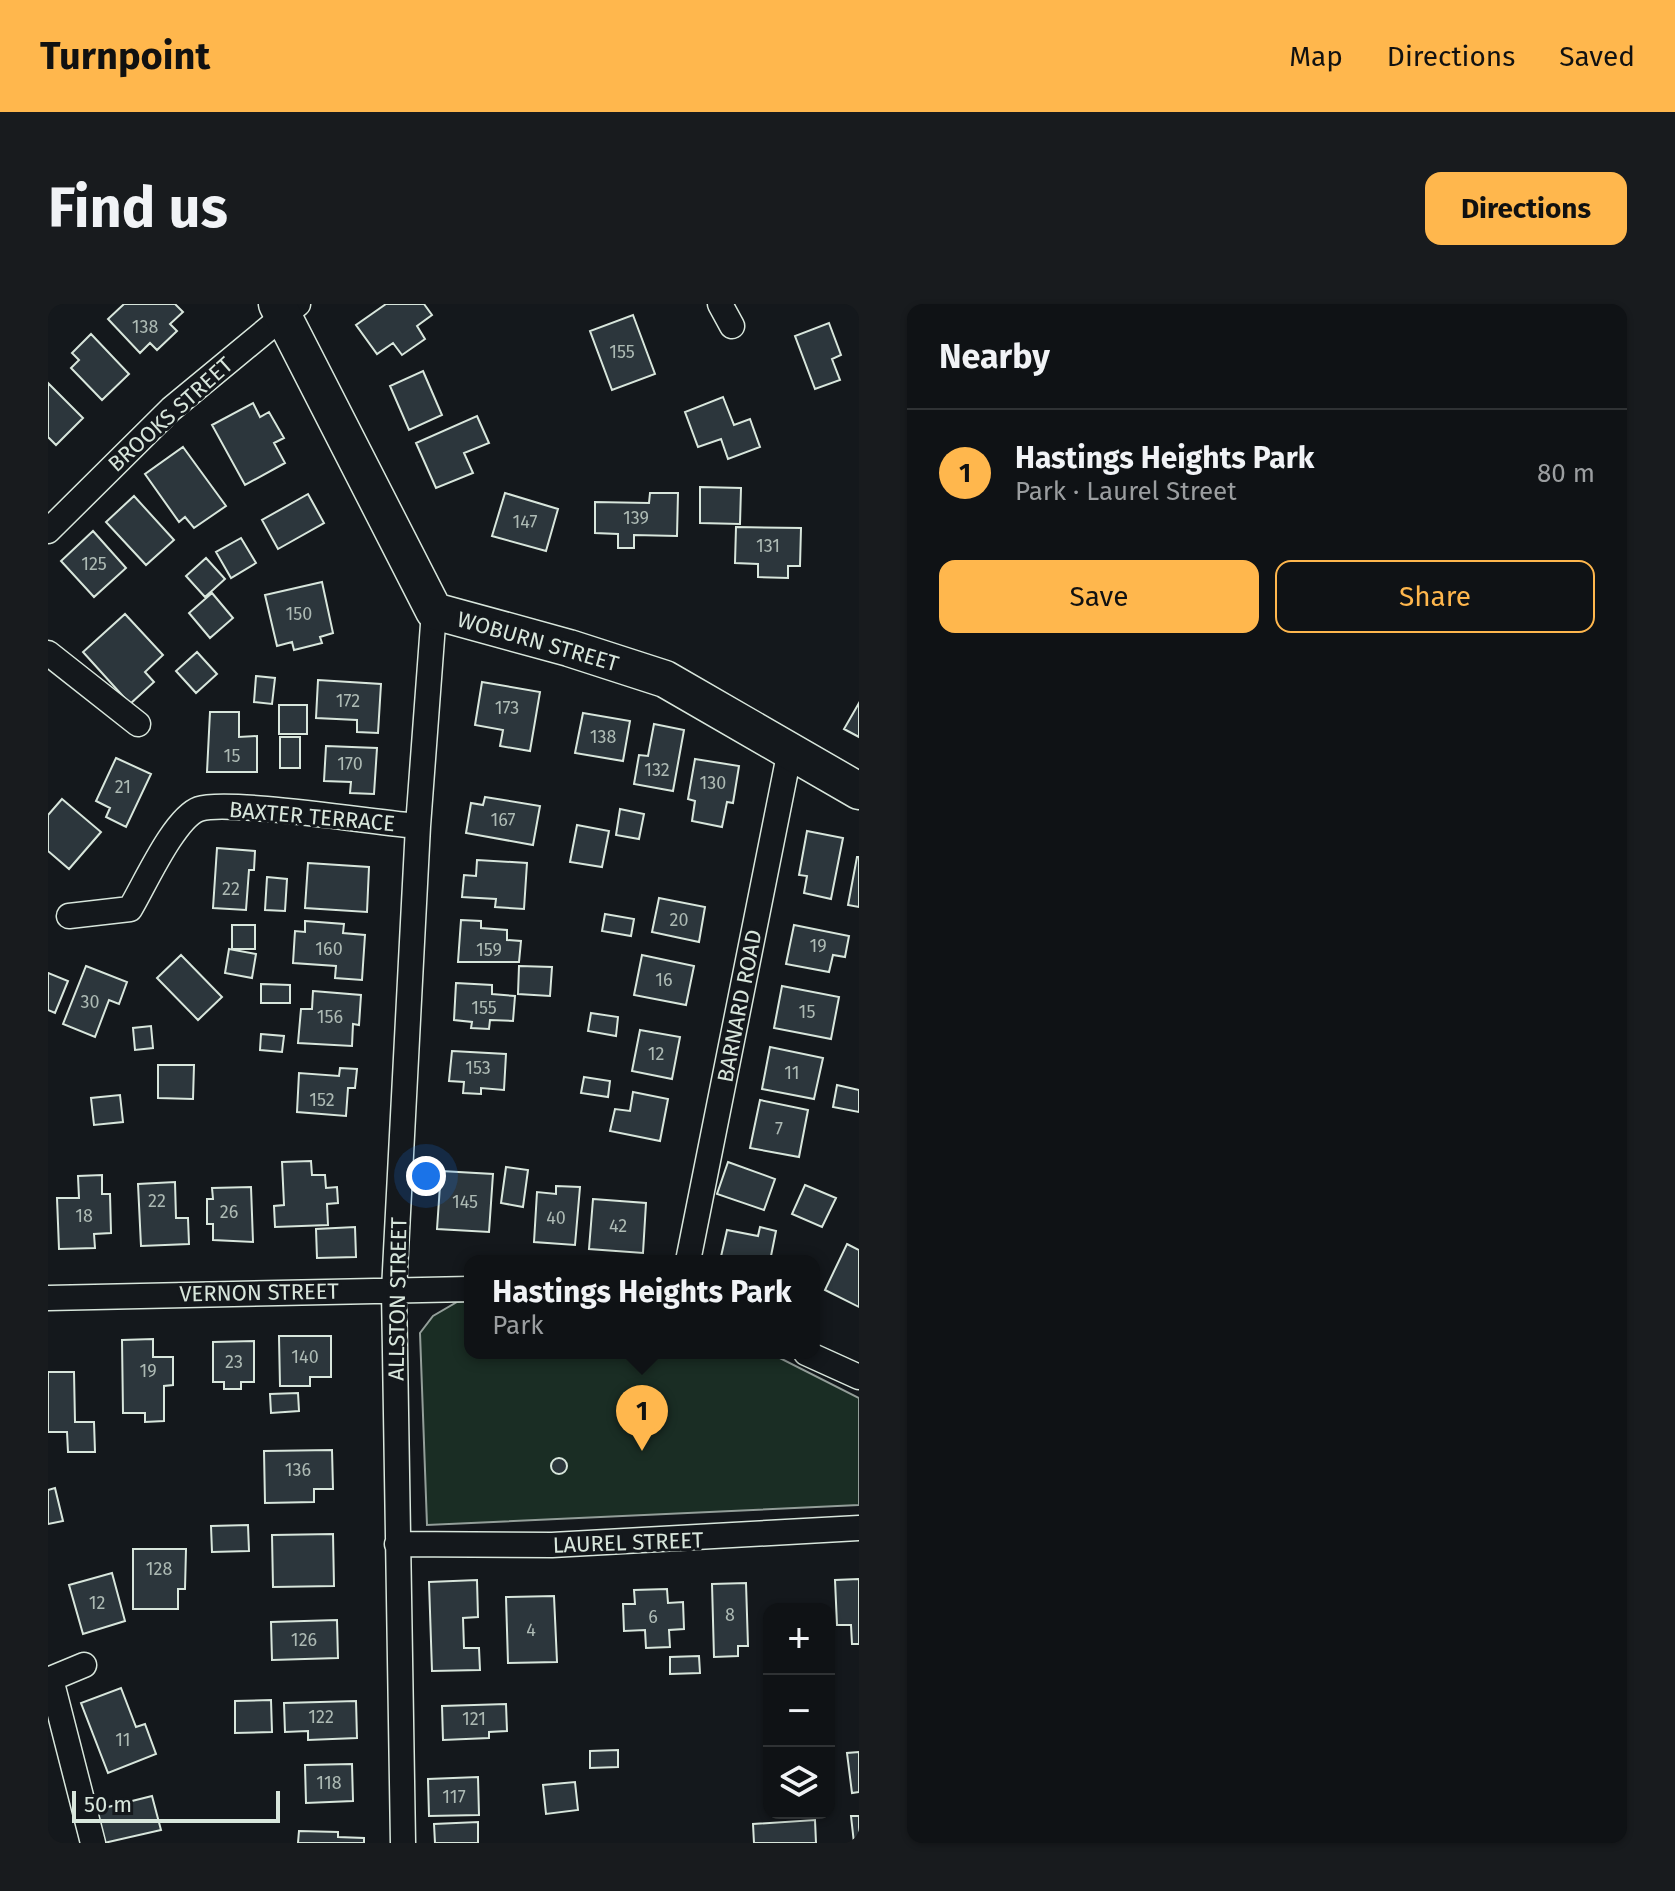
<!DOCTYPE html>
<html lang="en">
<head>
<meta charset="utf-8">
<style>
	body { margin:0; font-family:"Fira Sans",sans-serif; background:#181b1e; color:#f1f3f6 }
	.controls { position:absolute; right:24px; bottom:24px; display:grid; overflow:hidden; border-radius:16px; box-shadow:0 2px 6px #0004 }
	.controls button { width:72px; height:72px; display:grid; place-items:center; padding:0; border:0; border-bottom:2px solid #2f3234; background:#0f1215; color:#f1f3f6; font:40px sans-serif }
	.scale { position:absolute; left:24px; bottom:20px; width:208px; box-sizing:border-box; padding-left:8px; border:4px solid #d8e6dc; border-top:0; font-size:22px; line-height:28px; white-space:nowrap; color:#d8e6dc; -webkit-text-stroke:6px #14181c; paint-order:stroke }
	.you { position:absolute; left:378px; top:872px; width:28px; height:28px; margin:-20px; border:6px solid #fff; border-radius:50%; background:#1a73e8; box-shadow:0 0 0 12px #1a73e833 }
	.badge { display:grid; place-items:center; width:52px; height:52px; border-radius:50%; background:#ffb74d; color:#111; font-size:26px; font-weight:700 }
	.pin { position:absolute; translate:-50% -66px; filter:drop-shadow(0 2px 4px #0008) }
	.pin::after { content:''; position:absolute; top:42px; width:28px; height:24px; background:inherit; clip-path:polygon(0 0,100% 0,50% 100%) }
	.popup { position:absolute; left:416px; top:951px; width:356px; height:104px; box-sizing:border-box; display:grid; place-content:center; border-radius:16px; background:#0f1215; filter:drop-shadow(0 2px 6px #0005); font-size:26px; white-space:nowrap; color:#9b9ea0 }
	.popup b { font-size:30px; color:#f1f3f6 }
	.popup::after { content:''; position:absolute; left:50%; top:100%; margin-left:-16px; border:16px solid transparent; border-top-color:#0f1215 }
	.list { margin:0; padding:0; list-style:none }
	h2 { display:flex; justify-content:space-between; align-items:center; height:104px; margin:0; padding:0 32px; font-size:34px }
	h2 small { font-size:26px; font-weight:400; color:#9b9ea0 }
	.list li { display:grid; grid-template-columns:52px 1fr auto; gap:24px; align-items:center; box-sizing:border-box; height:128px; padding:0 32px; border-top:2px solid #2f3234 }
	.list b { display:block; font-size:30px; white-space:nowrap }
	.list p { margin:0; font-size:26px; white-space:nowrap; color:#9b9ea0 }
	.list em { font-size:26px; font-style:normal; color:#9b9ea0 }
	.actions { display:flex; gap:16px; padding:24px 32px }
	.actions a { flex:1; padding:18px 0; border:2px solid #ffb74d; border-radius:16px; text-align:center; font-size:28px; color:#ffb74d }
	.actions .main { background:#ffb74d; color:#111 }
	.icon { flex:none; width:44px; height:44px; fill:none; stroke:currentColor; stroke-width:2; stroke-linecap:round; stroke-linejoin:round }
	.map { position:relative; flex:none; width:811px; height:1539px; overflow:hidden; border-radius:16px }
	header { display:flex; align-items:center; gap:48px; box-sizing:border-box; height:112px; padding:0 40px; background:#ffb74d; color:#111 }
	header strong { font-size:38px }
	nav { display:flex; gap:44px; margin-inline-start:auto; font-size:28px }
	.intro { display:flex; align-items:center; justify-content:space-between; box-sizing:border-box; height:192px; padding:0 48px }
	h1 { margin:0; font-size:56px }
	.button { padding:20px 36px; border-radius:16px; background:#ffb74d; color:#111; font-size:28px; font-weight:700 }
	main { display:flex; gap:48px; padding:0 48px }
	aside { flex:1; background:#0f1215; border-radius:16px; box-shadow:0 2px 6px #0004 }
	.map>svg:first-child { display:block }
	.green { fill:#1a2d24; stroke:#939e99; stroke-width:2 }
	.building { fill:#2c363c; stroke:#d8e6dc; stroke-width:2 }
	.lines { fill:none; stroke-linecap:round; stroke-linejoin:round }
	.street-casing { stroke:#d8e6dc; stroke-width:27 }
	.secondary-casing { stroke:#d8e6dc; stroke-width:39 }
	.street { stroke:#14181c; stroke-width:24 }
	.secondary { stroke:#14181c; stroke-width:36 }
	.labels { text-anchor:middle; stroke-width:6; stroke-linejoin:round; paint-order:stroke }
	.number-label { font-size:18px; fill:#adbab4 }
	.street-label { font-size:22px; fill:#d8e6dc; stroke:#14181c }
</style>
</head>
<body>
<header>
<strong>Turnpoint</strong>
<nav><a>Map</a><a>Directions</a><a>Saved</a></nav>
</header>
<div class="intro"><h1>Find us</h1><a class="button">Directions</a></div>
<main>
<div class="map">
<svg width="811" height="1539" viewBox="0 0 811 1539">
	<rect width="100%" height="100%" fill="#14181c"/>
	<path class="green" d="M409,998H422V1049H722L811,1094V1201L379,1221L372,1029L385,1012Z"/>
	<path class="building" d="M76,0H127L135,8L122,20L129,27L109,46L102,39L92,49L60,15Z
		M338,0H376L384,11L369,22L377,35L354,51L345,39L329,50L308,21Z
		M585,11L607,70L564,86L542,27Z
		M781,19L793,51L784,55L792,76L767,85L747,32Z
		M43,30L81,70L54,96L23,64L31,56L24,49Z
		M375,67L394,111L361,126L342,82Z
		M0,79L35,114L8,141L0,133Z
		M675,93L686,121L702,115L712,143L680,155L673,135L650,143L637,108Z
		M205,99L212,113L221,108L236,134L226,139L237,159L197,181L164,121Z
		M429,112L441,139L416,149L425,169L388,184L368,139Z
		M135,143L178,202L146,224L137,213L131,218L97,170Z
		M652,183L693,184L692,220L652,219Z
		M457,189L510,205L498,247L444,232Z
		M602,189H630L629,232L586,231V244H570V230L547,229V198L601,199Z
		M260,190L276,219L230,245L214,216Z
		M86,192L126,236L98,261L58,218Z
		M688,223L753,224L752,262H740V274L710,273V260L687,259Z
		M45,227L78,264L46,293L13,257Z
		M193,234L208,259L183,274L168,248Z
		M158,254L177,275L157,293L138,272Z
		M274,278L285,329L272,333L274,339L246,346L244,338L229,342L217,291Z
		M164,289L185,314L162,334L141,309Z
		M77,310L115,351L97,368L106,378L82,400L35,348Z
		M149,348L169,370L148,389L128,367Z
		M208,372L227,374L224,400L206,398Z
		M270,376L333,380L330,429L309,428V416L268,414Z
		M434,378L492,388L482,447L452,442L455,426L427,421Z
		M811,399V433L796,425Z
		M231,401H259V430H231Z
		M162,408H191V433L209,432V468H159Z
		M535,409L582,417L575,457L527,449Z
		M606,420L636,426L625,487L586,480L591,451L600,452Z
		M232,433H252V464H232Z
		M278,442L329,444L326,490L302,489L303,478L276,477Z
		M68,454L103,470L78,523L58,513L62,504L48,497Z
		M647,455L691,462L685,499L679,498L674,523L644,517L647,497L640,495Z
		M437,493L492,502L485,541L418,529L423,499L435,501Z
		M14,495L53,528L21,565L0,547V511Z
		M572,505L596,510L591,535L568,531Z
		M529,521L561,527L554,563L522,558Z
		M759,527L795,534L783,595L756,589L759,572L751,571Z
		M169,544L207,547L206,566H201L198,606L165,604Z
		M809,553H811V603L800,601Z
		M429,556L479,559L476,605L447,603L448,595L414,593L416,571L428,572Z
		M260,559L321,563L319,608L257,604Z
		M219,573L239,575L237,607L217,606Z
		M611,594L657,603L651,638L604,628Z
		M557,610L586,615L583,632L554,627Z
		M413,616L433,617V624L459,626V636L473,637L471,658H410Z
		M257,617L296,620L295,629L317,631L314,676L287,674L288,662L245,659L247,627L257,628Z
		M184,621H207V645H184Z
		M746,621L801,632L797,653L785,651L781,668L738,660Z
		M181,645L208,650L204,674L177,669Z
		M133,651L174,693L150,716L109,674Z
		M594,651L646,662L638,701L586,691Z
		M38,662L79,678L71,700L61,696L47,733L15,720Z
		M471,662L504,663L502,692L470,690Z
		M0,669L20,677L7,709L0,706Z
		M408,679L444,681V690L467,692L465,717L442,716L441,725L423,724L424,718L406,716Z
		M213,680L242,681V699H213Z
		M734,682L791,693L783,735L726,724Z
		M265,687L313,691L311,721L305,720L304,742L250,739L253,705H264Z
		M543,709L570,713L568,732L540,727Z
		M103,722L105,744L87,746L85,724Z
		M592,726L632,733L624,775L584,767Z
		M213,730L236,732L234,748L212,746Z
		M722,743L775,754L766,795L714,785Z
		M404,747L458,750L456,786L433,784V790L415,789L416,778L401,777Z
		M110,761H146L145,795L110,794Z
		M292,764L309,765L307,784H300L298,812L249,808L251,769L291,772Z
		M536,773L562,777L560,793L533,789Z
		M789,781L811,786V808L785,803Z
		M585,788L620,795L612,837L562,827L567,805L582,807Z
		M72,791L75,818L46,821L43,794Z
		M712,796L760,806L751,853L702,844Z
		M263,857L264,871H277L278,884L289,883L290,899L279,900L280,921L227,923L226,902L236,901L234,858Z
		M680,858L727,875L716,906L669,890Z
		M458,863L480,866L475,903L453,899Z
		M393,867L445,870L441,928L389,925Z
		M54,871V890H62L63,929L46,930L47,944L11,945L9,894H31L30,872Z
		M127,878L128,914H140L141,940L93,942L90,880Z
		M757,881L788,894L774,923L744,910Z
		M508,882L532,883L527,941L486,938L489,888L508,890Z
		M203,883L205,938L165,936V920H159V895H165L164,884Z
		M545,895L598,899L595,949L541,945Z
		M307,923L308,953L269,954L268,925Z
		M712,923L728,927L722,957H672L679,926L710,932Z
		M799,940L811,946V1003L777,986Z
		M231,1032H283V1073H262V1082H232Z
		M105,1035V1053H125V1081L116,1082V1117L97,1118V1109H75L74,1036Z
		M206,1037V1078H193V1085H176V1078H165V1038Z
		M0,1068H26L27,1118H46L47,1148H20L19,1128H0Z
		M250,1089L251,1107L223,1109L222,1090Z
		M284,1146L285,1185H266V1198L217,1199L216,1147Z
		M503 1162a8 8 0 1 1 16 0a8 8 0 1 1-16 0Z
		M7,1184L15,1217L0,1220V1186Z
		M200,1221L201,1247L164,1248L163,1222Z
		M285,1230L286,1282L225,1283L224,1231Z
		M85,1245H138L137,1285H130V1305H85Z
		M64,1269L77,1317L35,1330L21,1281Z
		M811,1275V1340H804L803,1321H789L787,1276Z
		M429,1276L430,1313L415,1314L416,1344H431L432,1366L384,1367L381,1278Z
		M698,1279L700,1342H690V1352L666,1353L664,1280Z
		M619,1285L620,1299L635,1298L636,1325L621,1326L622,1343L598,1344L597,1326L576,1327L575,1300H587L586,1286Z
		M506,1292L509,1358L460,1359L458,1293Z
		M289,1316L290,1354L224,1356L223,1318Z
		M651,1352L652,1369L622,1370V1353Z
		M73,1384L88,1423L97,1420L108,1450L60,1469L33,1399Z
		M223,1396L224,1428L187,1429V1397Z
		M308,1397L309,1434L260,1436V1427L237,1428L236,1399Z
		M458,1400L459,1427L441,1428V1434L395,1436L394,1402Z
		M570,1446V1463L542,1464V1447Z
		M811,1448V1488L804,1489L799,1449Z
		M304,1460L305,1497L258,1499L257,1461Z
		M430,1473L431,1511L381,1512L380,1475Z
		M527,1478L530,1506L498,1510L495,1481Z
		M104,1492L113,1526L56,1539L48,1506Z
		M803,1512H811V1539H806Z
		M767,1516L768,1539H706L705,1520Z
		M430,1518V1539H387L386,1520Z
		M251,1527L290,1528V1533L316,1534V1539H250Z"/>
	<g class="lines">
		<g class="street-casing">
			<path id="street" d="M672,0L684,22
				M0,227L123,105L250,0
				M0,349L90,420
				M21,612L82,605C96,582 126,514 151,505C179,495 330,519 370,522
				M640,957L742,446
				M0,994L422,985
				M758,1049L811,1073
				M349,1240L504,1241L811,1224
				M3,1375L45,1539
				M0,1376L36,1361
				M355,1539L346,986L370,522L386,307"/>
		</g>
		<g class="secondary-casing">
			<path id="secondary" d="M229,0L386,307L521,344L617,375L811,487"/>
		</g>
		<use href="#street" class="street"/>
		<use href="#secondary" class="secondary"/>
	</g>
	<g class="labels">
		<g class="number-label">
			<text x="97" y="29">138</text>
			<text x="574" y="54">155</text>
			<text x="588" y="220">139</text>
			<text x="477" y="224">147</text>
			<text x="720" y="248">131</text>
			<text x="46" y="266">125</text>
			<text x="251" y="316">150</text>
			<text x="300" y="403">172</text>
			<text x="459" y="410">173</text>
			<text x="555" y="439">138</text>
			<text x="184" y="458">15</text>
			<text x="302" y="466">170</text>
			<text x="609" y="472">132</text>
			<text x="665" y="485">130</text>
			<text x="75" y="489">21</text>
			<text x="455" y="522">167</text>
			<text x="183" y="591">22</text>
			<text x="631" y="622">20</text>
			<text x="770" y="648">19</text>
			<text x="281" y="651">160</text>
			<text x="441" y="652">159</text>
			<text x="616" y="682">16</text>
			<text x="42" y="704">30</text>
			<text x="436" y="710">155</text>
			<text x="759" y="714">15</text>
			<text x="282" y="719">156</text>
			<text x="608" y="756">12</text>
			<text x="430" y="770">153</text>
			<text x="744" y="775">11</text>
			<text x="274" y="802">152</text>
			<text x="731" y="831">7</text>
			<text x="109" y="903">22</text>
			<text x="417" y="904">145</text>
			<text x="181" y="914">26</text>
			<text x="36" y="918">18</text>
			<text x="508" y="920">40</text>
			<text x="570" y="928">42</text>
			<text x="257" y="1059">140</text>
			<text x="186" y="1064">23</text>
			<text x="100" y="1073">19</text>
			<text x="250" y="1172">136</text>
			<text x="111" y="1271">128</text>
			<text x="49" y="1305">12</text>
			<text x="682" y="1317">8</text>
			<text x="605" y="1319">6</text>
			<text x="483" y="1332">4</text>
			<text x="256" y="1342">126</text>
			<text x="273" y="1419">122</text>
			<text x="426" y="1421">121</text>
			<text x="75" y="1442">11</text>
			<text x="281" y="1485">118</text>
			<text x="406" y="1499">117</text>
		</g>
		<g class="street-label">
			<text transform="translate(122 110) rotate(-42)" y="8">BROOKS STREET</text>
			<text transform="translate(490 337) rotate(16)" y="8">WOBURN STREET</text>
			<text transform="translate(264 512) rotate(5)" y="8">BAXTER TERRACE</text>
			<text transform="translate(691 702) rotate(-79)" y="8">BARNARD ROAD</text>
			<text transform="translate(211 988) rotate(-1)" y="8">VERNON STREET</text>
			<text transform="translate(349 995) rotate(-89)" y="8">ALLSTON STREET</text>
			<text transform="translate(580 1238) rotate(-2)" y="8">LAUREL STREET</text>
		</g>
	</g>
</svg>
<div class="controls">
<button>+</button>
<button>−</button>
<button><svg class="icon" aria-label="layers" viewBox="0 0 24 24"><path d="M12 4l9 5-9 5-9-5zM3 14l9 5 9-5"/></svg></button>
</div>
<div class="scale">50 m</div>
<div class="you"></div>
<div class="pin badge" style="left:594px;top:1147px">1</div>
<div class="popup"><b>Hastings Heights Park</b>Park</div>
</div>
<aside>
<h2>Nearby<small></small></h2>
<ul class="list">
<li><span class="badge">1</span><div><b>Hastings Heights Park</b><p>Park · Laurel Street</p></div><em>80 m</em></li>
</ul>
<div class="actions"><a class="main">Save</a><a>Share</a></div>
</aside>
</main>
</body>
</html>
